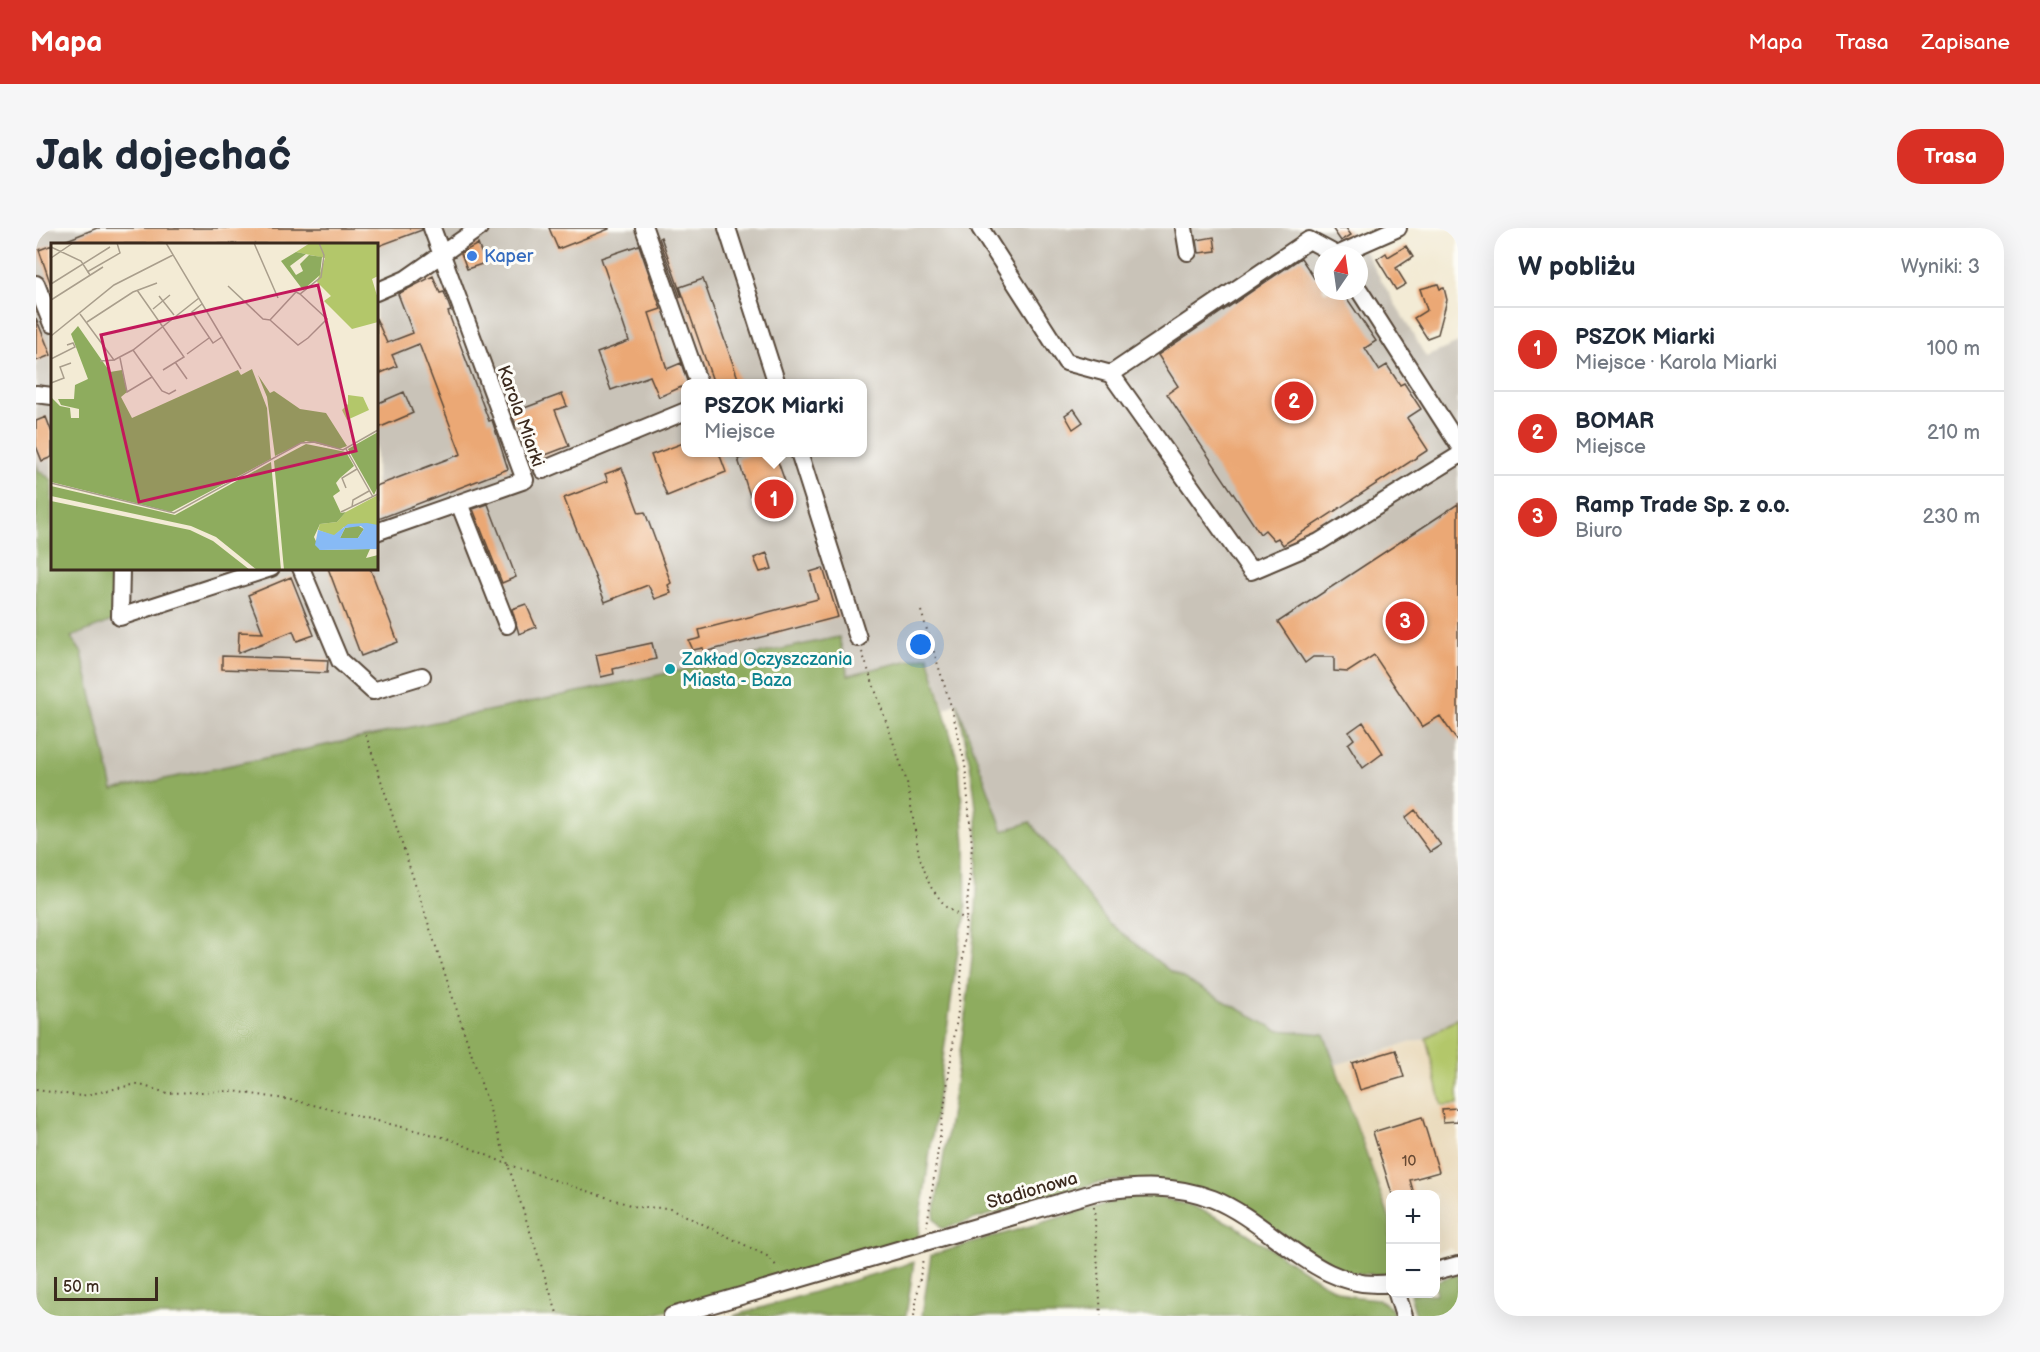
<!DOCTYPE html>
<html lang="pl">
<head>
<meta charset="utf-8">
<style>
	body { margin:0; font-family:"Balsamiq Sans",sans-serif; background:#f6f6f7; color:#1f2937 }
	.controls { position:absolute; right:18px; bottom:18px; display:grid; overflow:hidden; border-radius:12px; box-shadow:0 6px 24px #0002 }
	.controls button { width:54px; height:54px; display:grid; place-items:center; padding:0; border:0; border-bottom:2px solid #e0e1e3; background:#fff; color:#1f2937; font:30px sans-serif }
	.compass { position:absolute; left:1278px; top:18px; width:54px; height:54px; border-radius:50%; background:#fff; box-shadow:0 6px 24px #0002; rotate:13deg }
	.scale { position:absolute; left:18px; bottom:15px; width:104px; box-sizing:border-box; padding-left:6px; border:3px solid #3b2a1e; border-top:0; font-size:16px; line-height:21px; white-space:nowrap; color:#3b2a1e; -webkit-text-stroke:4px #fdfcf7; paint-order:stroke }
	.you { position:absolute; left:885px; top:417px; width:21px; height:21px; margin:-15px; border:4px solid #fff; border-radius:50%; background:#1a73e8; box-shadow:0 0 0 9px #1a73e833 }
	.badge { display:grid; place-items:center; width:39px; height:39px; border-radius:50%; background:#d93025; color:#fff; font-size:20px; font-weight:700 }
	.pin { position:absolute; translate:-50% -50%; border:3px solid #fff; box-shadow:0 2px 6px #0006 }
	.popup { position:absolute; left:645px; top:151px; width:186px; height:78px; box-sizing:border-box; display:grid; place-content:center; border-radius:12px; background:#fff; filter:drop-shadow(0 2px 4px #0005); font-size:20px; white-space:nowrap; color:#747a83 }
	.popup b { font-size:22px; color:#1f2937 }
	.popup::after { content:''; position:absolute; left:50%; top:100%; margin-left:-12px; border:12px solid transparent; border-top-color:#fff }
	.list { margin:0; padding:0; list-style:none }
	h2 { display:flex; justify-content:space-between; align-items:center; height:78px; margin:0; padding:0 24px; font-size:26px }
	h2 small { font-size:20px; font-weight:400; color:#747a83 }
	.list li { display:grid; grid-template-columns:39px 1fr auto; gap:18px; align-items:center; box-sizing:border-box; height:84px; padding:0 24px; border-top:2px solid #e0e1e3 }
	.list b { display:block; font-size:22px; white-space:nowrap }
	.list p { margin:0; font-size:20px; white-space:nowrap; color:#747a83 }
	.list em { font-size:20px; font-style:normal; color:#747a83 }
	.map { position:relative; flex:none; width:1422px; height:1088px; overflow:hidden; border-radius:24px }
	header { display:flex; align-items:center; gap:36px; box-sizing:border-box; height:84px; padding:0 30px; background:#d93025; color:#fff }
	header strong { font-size:28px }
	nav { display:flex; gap:33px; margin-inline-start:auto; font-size:21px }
	.intro { display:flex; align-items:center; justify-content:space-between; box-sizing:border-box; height:144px; padding:0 36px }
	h1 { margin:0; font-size:42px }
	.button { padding:15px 27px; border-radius:24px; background:#d93025; color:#fff; font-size:21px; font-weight:700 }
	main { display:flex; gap:36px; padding:0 36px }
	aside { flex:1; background:#fff; border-radius:24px; box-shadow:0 6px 24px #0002 }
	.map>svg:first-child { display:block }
	.built { fill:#e9d9ba }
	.industrial { fill:#c9c3b8; fill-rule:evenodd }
	.green { fill:#b3c76a; stroke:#777844; stroke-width:1.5 }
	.forest { fill:#8eac5e; stroke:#646b3e; stroke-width:1.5 }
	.building { fill:#eba875 }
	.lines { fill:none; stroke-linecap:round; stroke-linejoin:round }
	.minor-casing { stroke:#574739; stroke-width:20 }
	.path { stroke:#574739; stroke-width:2; stroke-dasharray:1.5 4.5; stroke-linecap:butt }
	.minor { stroke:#fff; stroke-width:16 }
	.shop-dot { fill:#3f7fe0; stroke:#fdfcf7; stroke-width:2 }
	.culture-dot { fill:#0f9aa8; stroke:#fdfcf7; stroke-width:2 }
	.labels { text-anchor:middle; stroke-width:6; stroke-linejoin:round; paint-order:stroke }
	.number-label { font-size:15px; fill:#674a34 }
	.shop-label { font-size:18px; fill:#366cbe; stroke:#fdfcf7; text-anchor:start }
	.street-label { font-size:18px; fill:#3b2a1e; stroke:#fdfcf7 }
	.culture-label { font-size:18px; fill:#0d838f; stroke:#fdfcf7; text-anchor:start }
	.inset-road { fill:none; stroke:#a99e8c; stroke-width:1.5 }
	.view { fill:#c2185b; fill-opacity:0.15; stroke:#c2185b; stroke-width:3 }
	.inset-edge { fill:none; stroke:#3b2a1e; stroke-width:3 }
</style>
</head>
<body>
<header>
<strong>Mapa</strong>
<nav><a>Mapa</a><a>Trasa</a><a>Zapisane</a></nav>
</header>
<div class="intro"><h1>Jak dojechać</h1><a class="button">Trasa</a></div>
<main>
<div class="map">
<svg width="1422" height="1088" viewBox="0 0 1422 1088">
	<rect width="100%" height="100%" fill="#fdfcf7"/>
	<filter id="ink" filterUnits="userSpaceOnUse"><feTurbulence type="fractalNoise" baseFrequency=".0167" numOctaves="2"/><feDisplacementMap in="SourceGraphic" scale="12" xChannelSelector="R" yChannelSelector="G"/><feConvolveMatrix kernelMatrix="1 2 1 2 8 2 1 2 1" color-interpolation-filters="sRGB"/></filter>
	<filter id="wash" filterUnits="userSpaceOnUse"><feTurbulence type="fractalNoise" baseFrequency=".008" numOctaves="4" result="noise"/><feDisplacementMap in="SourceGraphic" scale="24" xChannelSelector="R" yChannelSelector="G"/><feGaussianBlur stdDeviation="1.35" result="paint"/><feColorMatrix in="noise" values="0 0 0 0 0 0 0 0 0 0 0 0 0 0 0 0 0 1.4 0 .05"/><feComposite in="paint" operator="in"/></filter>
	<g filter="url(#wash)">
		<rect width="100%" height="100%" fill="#f3ebd5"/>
		<path class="built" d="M1390,810L1406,878L1422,877V1026H1420L1414,1020L1400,1024V966H1354V992L1299,837Z"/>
		<path class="industrial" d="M0,0H1312L1329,24L1390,129L1422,115V790L1390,810L1299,837L1288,806L1241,802L1134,743L1072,694L994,594L967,603L921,475L909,481L892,428L812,447L803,409L76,563L46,425L35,409L82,341L340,340V16H16V252L3,243L0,235ZM1287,27H1323V63H1287ZM650,156H826V224H650Z"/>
		<path class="green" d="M1422,790V877L1406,878L1390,810Z"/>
		<path class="forest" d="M0,235L3,243L16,252V340L82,341L81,391L35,409L46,425L77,562L803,409L812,447L892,428L923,537L929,617L930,692L925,701L882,1010L613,1088H0Z
			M921,475L967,603L994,594L1072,694L1134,743L1241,802L1288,806L1354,992V1045L1344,1047L1317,1045L1294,1038L1207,980L1092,952L1062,955L906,1001L898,990C916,868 942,743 942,619C942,570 932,522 921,475Z
			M1119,968L1156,978L1200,998L1285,1054L1312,1068L1342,1071L1355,1079L1358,1088H886L895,1027L1090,970Z
			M878,1034L870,1088H697Z
			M1422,1046V1088H1380L1374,1066H1400V1053Z"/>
		<g id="blocks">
			<path class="building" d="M61,0H386V2L340,19V16H21Z
				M513,0H573V1L522,21Z
				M1296,0H1310L1315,7L1305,13Z
				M625,9L646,69H644L623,10Z
				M1178,9L1180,23L1163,25L1161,12Z
				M442,16L449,35L431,41L425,25Z
				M16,17V60L3,22Z
				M603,17L625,81L613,85L631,141L645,135L652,156L623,169L614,148L575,162L561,125L593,113L565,30Z
				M1370,18L1377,29L1360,40L1370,56L1360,62L1341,31L1350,25L1352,29Z
				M1265,30L1278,50L1287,44V63H1306L1340,113L1329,120L1343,142L1351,137L1364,157L1368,155L1385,181L1371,190L1392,222L1247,317L1242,310L1238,312L1229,302L1224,306L1131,166L1142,158L1122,127Z
				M397,48L404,65L408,64L415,83L412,84L453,193L456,192L472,241L340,292V258L425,226L383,116L356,127L361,138L340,147V90L351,115L377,105L362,66Z
				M667,51L704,156H678L644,59Z
				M1402,56L1404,61L1408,60L1411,72L1402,106L1391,110L1378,90L1391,82L1384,61Z
				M0,90L15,127L0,133Z
				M368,164L377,185L340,201V176Z
				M526,166L531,178L519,182L533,218L499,231L485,195L480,197L475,185Z
				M1038,181L1047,194L1037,201L1029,187Z
				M10,189L16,205V229L6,233L0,218V193Z
				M650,214V225H683L690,244L631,268L615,227Z
				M722,225H739L752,262L745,264L747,273L732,278L726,263L714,268L702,231Z
				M586,240L603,285L609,284L635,355L632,357L635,365L619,371L612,357L569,374L528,270L572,253L569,246Z
				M452,276L480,349L466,355L437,281Z
				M1422,276V514L1404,488L1386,499L1338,427L1312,444L1298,443V429H1277L1269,435L1242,394Z
				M731,325L736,341L724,344L718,330Z
				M292,340H334L362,414L325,428Z
				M787,340L802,389L668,424L667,420L657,422L653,413L665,410L663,402L782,371L774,344Z
				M255,349L278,407L261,413L257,403L202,425L203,404L227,405L212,367Z
				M490,376L500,399L483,406L476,381Z
				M616,415L620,431L577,441L578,446L565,449L560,427Z
				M186,428L292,432L291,445L186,441Z
				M1327,494L1347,525L1327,540L1312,516L1318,511L1313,504Z
				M1379,582L1405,617L1394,624L1369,590Z
				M1360,822L1368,849L1324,862L1316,835Z
				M1422,880V893L1407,894L1406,881Z
				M1386,889L1403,944L1374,952L1378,966H1356L1337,904Z"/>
		</g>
	</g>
	<g filter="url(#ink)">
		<use href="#blocks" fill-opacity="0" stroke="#574739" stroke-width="1.5"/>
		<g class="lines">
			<g class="minor-casing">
				<path id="minor" d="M608,0L663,156
					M691,0L741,156
					M944,0L1030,134L1075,146L1273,12L1301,27
					M1148,0L1152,24
					M1301,27L1362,0
					M0,56L16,96
					M1323,62L1422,216
					M340,64L370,51L443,0
					M1075,146L1215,343L1283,314L1422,228
					M0,166L16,168
					M763,224L822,410
					M507,242L650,183
					M423,275L471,397
					M340,304L489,252L396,0
					M85,340L84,389L235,340
					M265,340L304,433L337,463L386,448
					M1400,1043L1422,1037
					M1361,1066L1368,1088
					M636,1088L1060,964C1101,958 1138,956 1177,971C1237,995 1284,1066 1354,1055"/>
			</g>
			<path class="path" d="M885,383L915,478L929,536L936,618L923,776L891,998
				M826,424L871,554L883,627L894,658L910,679L930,692
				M330,507L522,1088
				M0,862L45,868L101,856L131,865L197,863L261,873L414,911L473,937L600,979L634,980L733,1029L742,1040
				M1058,979L1065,1088
				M878,1088L887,1030"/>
			<use href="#minor" class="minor"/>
		</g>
	</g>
	<circle class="shop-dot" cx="436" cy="28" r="6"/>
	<circle class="culture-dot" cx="634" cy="441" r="6"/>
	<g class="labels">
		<g class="number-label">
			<text x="1373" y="938">10</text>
		</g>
		<g class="shop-label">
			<text x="448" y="34">Kaper</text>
		</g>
		<g class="street-label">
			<text transform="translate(485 188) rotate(70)" y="6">Karola Miarki</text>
			<text transform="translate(996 962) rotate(-16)" y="6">Stadionowa</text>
		</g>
		<g class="culture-label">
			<text x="646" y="437">Zakład Oczyszczania<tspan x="646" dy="21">Miasta - Baza</tspan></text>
		</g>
	</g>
	<g transform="translate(15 15)">
		<rect width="327" height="327" fill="#f3ebd5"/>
		<path d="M259,0H327V33L321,36L327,56V79L301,86L273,58L280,53L266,39L274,15L245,9ZM297,152L312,154L318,167L296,177L291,167L297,161ZM327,252V282L293,284L283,293L267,287L269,281L286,279L295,269Z" fill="#b3c76a"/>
		<path d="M245,9L255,11L239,23L245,32L252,28L249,21L258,12L271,14L269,32L252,47L230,18ZM27,83L59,129L71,127L76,149L70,154L81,175L187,127L190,132L201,126L216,165L220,216L120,269L0,239V154L9,163L19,165L20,175H28V166L10,162L7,156H23L24,142L37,136L20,91ZM207,132L219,150L223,148L249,166L275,170L296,203L288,206L255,198L224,213L216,154ZM327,189V243L323,252L297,206ZM255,201L295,209L303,223L289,235L285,240L289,248L282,253L290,270L295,269L286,279L269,281L263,294L269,307L319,306L315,315L327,312V327H233L223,218ZM220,219L230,327H206L165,294L140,283L0,253V243L124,272ZM0,258L139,287L162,298L199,327H0ZM306,282L313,286L307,295H289L294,285Z" fill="#8eac5e"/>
		<path d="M316,280L327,282V306L269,307L264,302L267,287L283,292L297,281ZM310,283L313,286L307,295H289L294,285Z" fill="#87baf5" fill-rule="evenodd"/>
		<path class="inset-road" d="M115,0L190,126M203,0L227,55M0,4L30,18L39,32M0,15L22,0M36,29L69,10L66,0M0,41L59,4M177,43L212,76L219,77L245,49L249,51L270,34L273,12L268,0M86,47L133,114L112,127M108,53L123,72M0,57L52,24M151,61L141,69L162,100L171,94M102,66L119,52M29,71L63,117L49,118M219,77L247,102L257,95L276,76L249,51M36,79L82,49L106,40M0,93L63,42L122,12M82,107L111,148L118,151L125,147M136,111L158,95M69,115L76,149L101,134M0,116L24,104L22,100L16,102M63,117L82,107L148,55M124,119L136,136M0,140L13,135L9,124L20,120M295,206L322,254M0,240L123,270L250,200L264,199L292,207L327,187M295,245L291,235L306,226M301,264L302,257L318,248M290,269L327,251"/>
		<path class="view" d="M267,42L305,208L88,259L50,92Z"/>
		<rect width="327" height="327" class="inset-edge"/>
	</g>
</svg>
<div class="controls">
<button>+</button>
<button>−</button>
</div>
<svg class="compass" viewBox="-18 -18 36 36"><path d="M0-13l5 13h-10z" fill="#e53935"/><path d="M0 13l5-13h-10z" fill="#747a83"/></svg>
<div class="scale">50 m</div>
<div class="you"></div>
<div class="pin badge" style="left:738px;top:271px">1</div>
<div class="popup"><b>PSZOK Miarki</b>Miejsce</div>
<div class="pin badge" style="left:1258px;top:173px">2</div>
<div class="pin badge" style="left:1369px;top:393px">3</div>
</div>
<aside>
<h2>W pobliżu<small>Wyniki: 3</small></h2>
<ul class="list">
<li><span class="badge">1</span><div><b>PSZOK Miarki</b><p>Miejsce · Karola Miarki</p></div><em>100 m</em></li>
<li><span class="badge">2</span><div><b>BOMAR</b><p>Miejsce</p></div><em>210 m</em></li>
<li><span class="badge">3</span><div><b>Ramp Trade Sp. z o.o.</b><p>Biuro</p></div><em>230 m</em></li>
</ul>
</aside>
</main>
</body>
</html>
